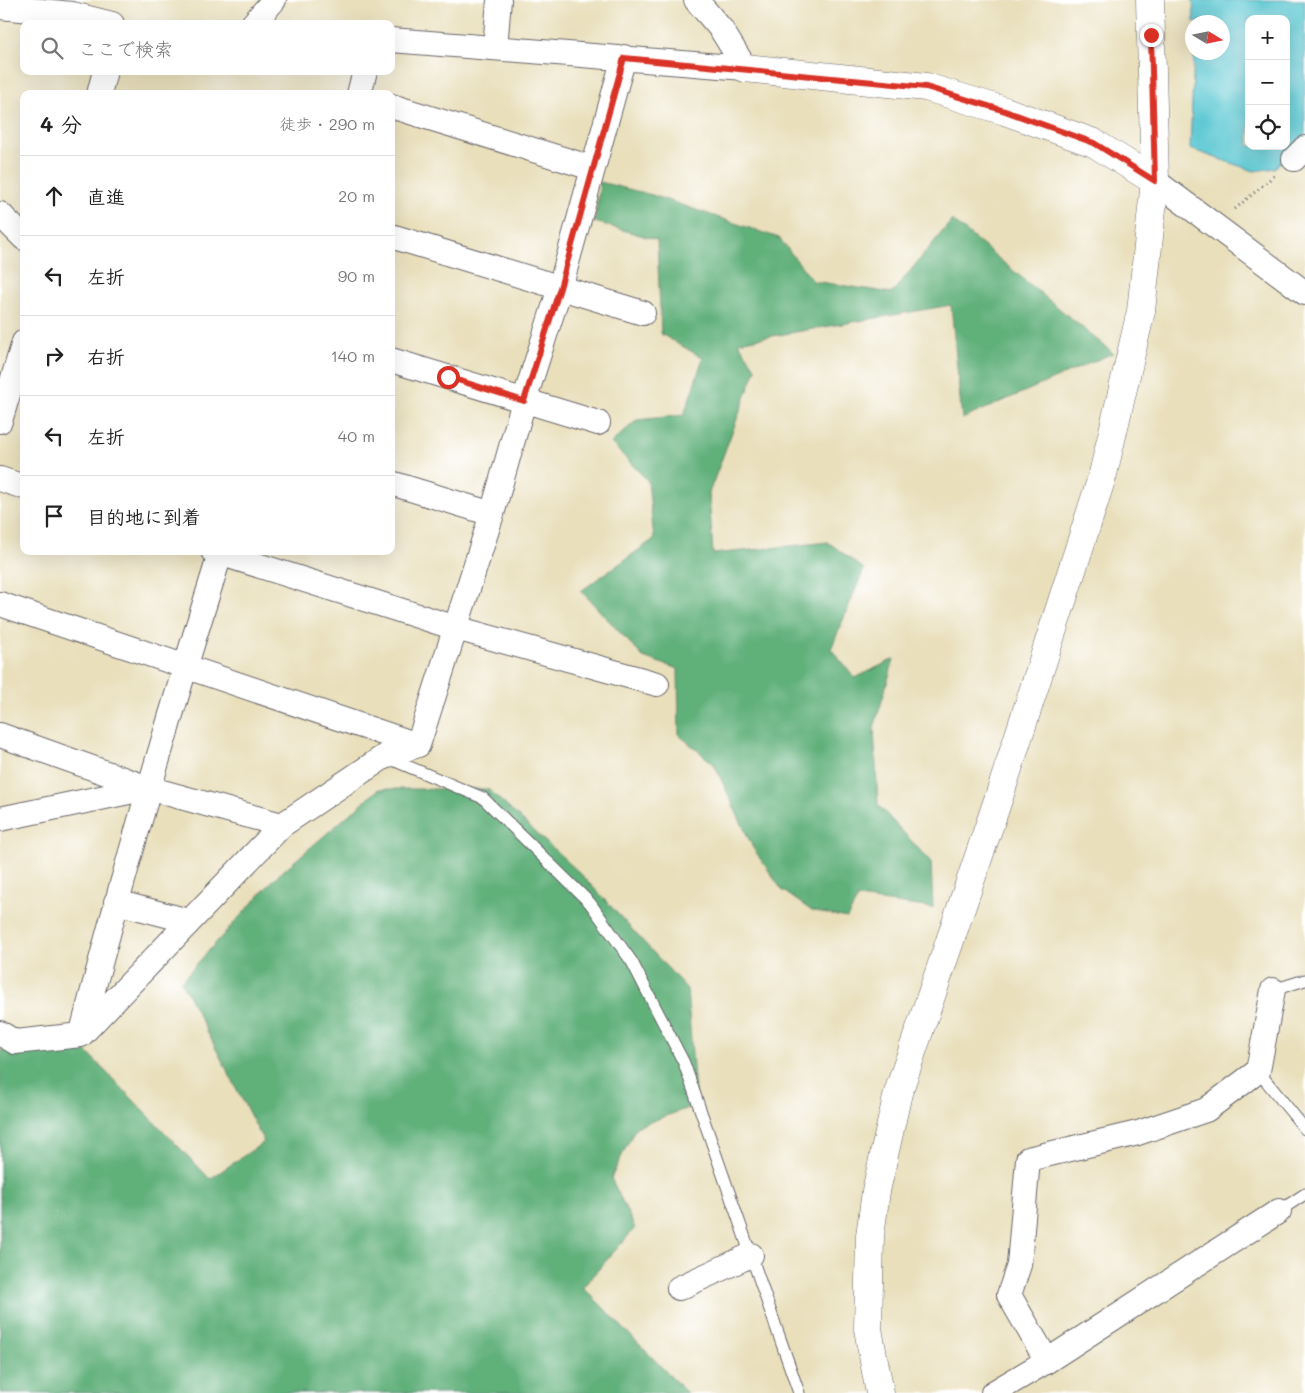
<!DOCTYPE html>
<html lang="ja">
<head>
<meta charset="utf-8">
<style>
	body { margin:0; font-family:Mali,"Klee One",sans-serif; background:#f6f6f6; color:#222 }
	.controls { position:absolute; right:15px; top:15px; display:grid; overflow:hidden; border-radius:10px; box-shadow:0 5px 20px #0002 }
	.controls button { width:45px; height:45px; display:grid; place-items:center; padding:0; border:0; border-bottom:1px solid #e0e0e0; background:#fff; color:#222; font:25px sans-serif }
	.compass { position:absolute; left:1185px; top:15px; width:45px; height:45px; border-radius:50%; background:#fff; box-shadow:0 5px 20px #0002; rotate:100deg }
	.stop { position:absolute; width:15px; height:15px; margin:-11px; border:4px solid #d93025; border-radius:50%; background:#fff }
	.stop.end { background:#d93025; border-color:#fff; box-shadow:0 1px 5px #0008 }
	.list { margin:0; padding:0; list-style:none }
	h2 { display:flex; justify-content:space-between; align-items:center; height:65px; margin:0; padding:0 20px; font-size:21px }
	h2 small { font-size:16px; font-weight:400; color:#767676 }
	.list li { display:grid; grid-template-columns:32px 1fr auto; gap:15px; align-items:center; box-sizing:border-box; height:80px; padding:0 20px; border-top:1px solid #e0e0e0 }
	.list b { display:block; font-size:19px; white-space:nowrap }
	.list em { font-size:16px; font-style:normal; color:#767676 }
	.icon { flex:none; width:28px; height:28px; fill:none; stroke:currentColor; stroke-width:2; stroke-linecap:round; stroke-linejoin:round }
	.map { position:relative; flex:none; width:1305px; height:1393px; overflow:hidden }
	.search { position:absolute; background:#fff; box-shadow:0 5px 20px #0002; left:20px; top:20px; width:375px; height:55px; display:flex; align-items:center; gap:12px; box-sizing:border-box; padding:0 18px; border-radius:10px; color:#767676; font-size:19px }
	.panel { position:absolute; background:#fff; box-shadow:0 5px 20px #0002; left:20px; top:90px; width:375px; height:465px; border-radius:10px }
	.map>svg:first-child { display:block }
	.forest { fill:#61b07a; stroke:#42695a }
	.water { fill:#5ac7d2; stroke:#3e7486; fill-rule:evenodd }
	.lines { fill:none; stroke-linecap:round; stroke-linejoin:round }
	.service-casing { stroke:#686468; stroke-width:13 }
	.minor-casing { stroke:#686468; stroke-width:26 }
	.tertiary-casing { stroke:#686468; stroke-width:29 }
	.path { stroke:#686468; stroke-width:3; stroke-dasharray:1 4; stroke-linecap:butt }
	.service { stroke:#fff; stroke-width:11 }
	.minor { stroke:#fff; stroke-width:24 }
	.tertiary { stroke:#fff; stroke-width:28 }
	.route { stroke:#d93025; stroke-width:6 }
</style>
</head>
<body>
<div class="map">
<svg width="1305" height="1393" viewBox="0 0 1305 1393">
	<rect width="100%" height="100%" fill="#fff"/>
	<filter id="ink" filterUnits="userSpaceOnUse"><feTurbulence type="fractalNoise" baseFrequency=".02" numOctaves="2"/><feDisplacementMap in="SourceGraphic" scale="10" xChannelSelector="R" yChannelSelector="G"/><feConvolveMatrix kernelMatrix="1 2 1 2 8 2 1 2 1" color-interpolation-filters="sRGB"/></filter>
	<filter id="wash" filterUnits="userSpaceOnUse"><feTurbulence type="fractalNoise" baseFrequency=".0096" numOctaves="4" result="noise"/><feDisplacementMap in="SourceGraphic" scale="20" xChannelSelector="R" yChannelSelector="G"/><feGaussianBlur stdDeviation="1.12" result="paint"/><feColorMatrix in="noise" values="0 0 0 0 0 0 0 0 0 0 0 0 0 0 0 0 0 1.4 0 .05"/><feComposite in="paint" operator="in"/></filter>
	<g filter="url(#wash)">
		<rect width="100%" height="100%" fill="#e9dfbb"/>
		<path class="forest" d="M600,182L652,195L779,238L813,281L892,293L952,220L1113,353L962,419L951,305L738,342L756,369L709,493L713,554L828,542L864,569L831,649L855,678L894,659L874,728L878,805L931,862L933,908L858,898L847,918L812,911L782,890L753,848L714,764L679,735L678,669L643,657L581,591L654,539L648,481L611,443L637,420L684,415L703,358L661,334L657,240L595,222Z
			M379,789H488L581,874L687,989L696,1105L636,1127L611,1178L635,1228L583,1287L687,1393H0V1051L77,1042L210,1179L264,1142L181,981L277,876Z"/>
		<path class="water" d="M1193,0H1305V134L1275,168L1254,171L1190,149L1194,53L1222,52V22H1194ZM1249,19H1286V146H1249Z"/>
	</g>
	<g filter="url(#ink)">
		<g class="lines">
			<g class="service-casing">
				<path id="service" d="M388,758L483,798L590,903L632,962L684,1063L799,1393
					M1273,990L1305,980
					M1258,1071L1305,1129
					M1279,1211L1305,1194"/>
			</g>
			<g class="minor-casing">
				<path id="minor" d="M696,0L721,29L745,68
					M0,7L72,14L112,24
					M253,24L274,0
					M391,40L745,68
					M495,48L499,0
					M99,94L105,71
					M359,94L365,71
					M391,106L592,168
					M1294,159L1305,148
					M1155,181L1305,293
					M0,214L24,238
					M391,236L643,313
					M391,360L598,423
					M0,421L24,342
					M0,479L24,487
					M391,483L492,514
					M213,551L456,628L657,684
					M0,604L418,745
					M0,735L148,788L282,825
					M0,819L148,788
					M116,902L189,921
					M82,1032C124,870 171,711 221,551
					M0,1033L15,1042L81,1035L282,825L385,756L418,745L492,514L524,401L560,288L624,57
					M679,1288L751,1255
					M1047,1361L1009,1295L1019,1265L1028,1159L1138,1133L1206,1110L1258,1071L1273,990
					M993,1393L1047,1361L1279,1211"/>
			</g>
			<g class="tertiary-casing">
				<path id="tertiary" d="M745,68L926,87L1005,111L1094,143L1155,181
					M880,1393L868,1329L870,1236L876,1191L898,1093L999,797L1103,474L1141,311L1155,181L1150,0"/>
			</g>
			<path class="path" d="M1235,209L1276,174"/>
			<use href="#service" class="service"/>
			<use href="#minor" class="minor"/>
			<use href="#tertiary" class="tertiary"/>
		</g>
	</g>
	<g class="lines" filter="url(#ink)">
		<path class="route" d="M448,377L524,401L560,288L624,58L926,87L1005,111L1094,143L1155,181L1151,35"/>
	</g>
</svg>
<div class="controls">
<button>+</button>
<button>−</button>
<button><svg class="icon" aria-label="locate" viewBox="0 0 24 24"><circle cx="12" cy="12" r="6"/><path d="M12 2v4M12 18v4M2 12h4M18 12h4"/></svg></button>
</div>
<svg class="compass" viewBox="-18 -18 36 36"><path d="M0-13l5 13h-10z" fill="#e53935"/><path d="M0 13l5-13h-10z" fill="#767676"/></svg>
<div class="stop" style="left:448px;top:377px"></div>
<div class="stop end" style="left:1151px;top:35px"></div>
<div class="search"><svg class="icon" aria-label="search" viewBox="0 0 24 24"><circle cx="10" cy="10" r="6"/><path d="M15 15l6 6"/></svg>ここで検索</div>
<section class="panel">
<h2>4 分<small>徒歩 · 290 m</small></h2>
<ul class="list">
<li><svg class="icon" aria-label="ahead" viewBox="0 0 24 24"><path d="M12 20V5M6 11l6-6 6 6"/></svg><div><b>直進</b></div><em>20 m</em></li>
<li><svg class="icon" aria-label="left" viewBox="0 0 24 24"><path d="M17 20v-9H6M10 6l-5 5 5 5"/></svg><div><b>左折</b></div><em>90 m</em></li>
<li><svg class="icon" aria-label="right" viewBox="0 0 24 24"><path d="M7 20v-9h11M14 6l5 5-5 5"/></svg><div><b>右折</b></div><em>140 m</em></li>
<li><svg class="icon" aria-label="left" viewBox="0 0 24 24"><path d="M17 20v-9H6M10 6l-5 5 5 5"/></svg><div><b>左折</b></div><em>40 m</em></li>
<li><svg class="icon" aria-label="arrive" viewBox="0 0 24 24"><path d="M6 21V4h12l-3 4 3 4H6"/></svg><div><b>目的地に到着</b></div></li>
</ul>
</section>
</div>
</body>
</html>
